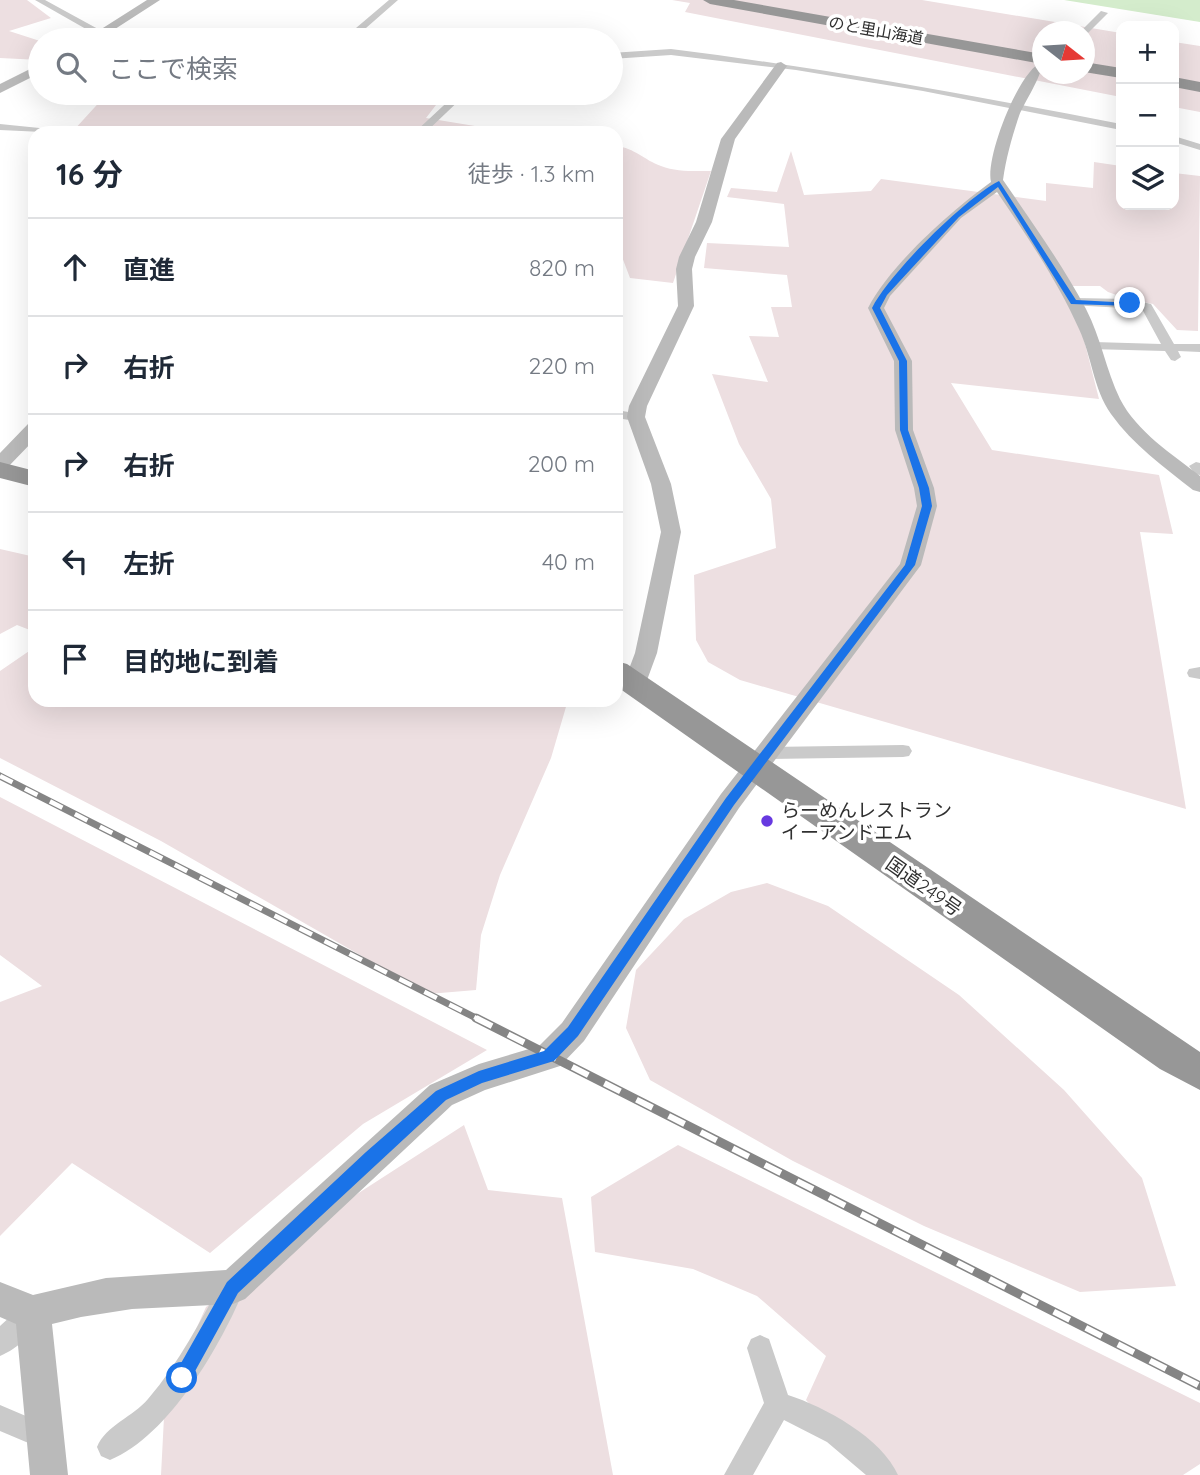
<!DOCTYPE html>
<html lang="ja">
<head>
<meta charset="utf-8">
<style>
	body { margin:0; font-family:Quicksand,"Noto Sans JP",sans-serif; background:#f6f6f7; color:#1f2937 }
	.controls { position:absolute; right:21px; top:21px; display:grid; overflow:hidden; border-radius:14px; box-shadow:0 7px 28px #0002 }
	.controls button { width:63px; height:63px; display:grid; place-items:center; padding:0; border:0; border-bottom:2px solid #e0e1e3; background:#fff; color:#1f2937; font:35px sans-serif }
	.compass { position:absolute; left:1032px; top:21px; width:63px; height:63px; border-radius:50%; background:#fff; box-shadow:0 7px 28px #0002; rotate:107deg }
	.stop { position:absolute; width:21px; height:21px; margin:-16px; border:5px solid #1a73e8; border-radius:50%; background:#fff }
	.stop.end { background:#1a73e8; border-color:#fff; box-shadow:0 2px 7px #0008 }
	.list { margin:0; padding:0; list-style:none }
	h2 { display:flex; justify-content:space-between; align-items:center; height:91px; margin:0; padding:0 28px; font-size:30px }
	h2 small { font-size:23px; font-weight:400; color:#747a83 }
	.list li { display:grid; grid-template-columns:46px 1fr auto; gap:21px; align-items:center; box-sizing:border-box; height:98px; padding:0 28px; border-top:2px solid #e0e1e3 }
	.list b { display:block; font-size:26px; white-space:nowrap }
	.list em { font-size:23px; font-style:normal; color:#747a83 }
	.icon { flex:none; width:38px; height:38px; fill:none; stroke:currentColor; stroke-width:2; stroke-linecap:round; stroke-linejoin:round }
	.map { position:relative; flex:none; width:1200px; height:1475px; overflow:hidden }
	.search { position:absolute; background:#fff; box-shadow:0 7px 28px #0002; left:28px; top:28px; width:595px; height:77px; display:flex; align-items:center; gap:18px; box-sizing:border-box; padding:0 24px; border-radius:38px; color:#747a83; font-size:26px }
	.panel { position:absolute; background:#fff; box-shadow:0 7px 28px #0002; left:28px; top:126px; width:595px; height:581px; border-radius:21px }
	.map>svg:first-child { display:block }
	.green { fill:#eddfe1; fill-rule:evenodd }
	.water { fill:#d4eccc }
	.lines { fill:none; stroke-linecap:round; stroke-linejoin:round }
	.street { fill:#cacaca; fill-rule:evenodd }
	.secondary { fill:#bababa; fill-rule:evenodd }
	.highway { fill:#979797; fill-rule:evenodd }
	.rail-far1-casing { stroke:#858585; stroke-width:7 }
	.rail-casing { stroke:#858585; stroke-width:9 }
	.rail-far1 { stroke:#fff; stroke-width:4.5; stroke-dasharray:14; stroke-linecap:butt }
	.rail { stroke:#fff; stroke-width:6; stroke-dasharray:18; stroke-linecap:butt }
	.route { fill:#1a73e8 }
	.poi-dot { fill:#6739e0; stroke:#fff; stroke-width:2.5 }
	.labels { text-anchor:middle; stroke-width:7; stroke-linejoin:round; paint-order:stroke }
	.far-street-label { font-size:16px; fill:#303030; stroke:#fff }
	.poi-label { font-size:19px; fill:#303030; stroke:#fff; text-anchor:start }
	.street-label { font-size:19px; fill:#303030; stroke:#fff }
</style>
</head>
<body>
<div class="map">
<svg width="1200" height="1475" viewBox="0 0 1200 1475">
	<rect width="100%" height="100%" fill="#fff"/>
	<path class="green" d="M0,0H27L51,18L9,31L40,41V60L0,58Z
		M672,0H922L1121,33V97L685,12L690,3ZM1042,32H1084V74H1042Z
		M213,34L212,40H99L111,37Z
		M1174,42L1200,46V112L1174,107Z
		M70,93H427L436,105L426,118L517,133H75L73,131L105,96Z
		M616,146C635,148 644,160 661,166C676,172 694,171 711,171L673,283L630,278L616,241Z
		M791,151L804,195L871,191L881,179L1046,201V183L1093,188L1094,162L1121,166V205H1174V173L1200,176L1198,331L1177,330L1153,304L1128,299L1108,292L1100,286H1059L1080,324L1099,399L951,383L992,450L1159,475L1173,534L1140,532L1186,809L740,680L708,662L696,640L694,575L776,548L771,499L739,444L712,374L768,382L749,336L779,337L771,307H792L787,275L704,268L707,243L789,247L784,204L727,197L731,188L777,192Z
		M0,549L35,557V632L17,625L0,634Z
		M35,647V700H568L551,758L500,875L481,935L476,990L428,994L161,841L0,758V671Z
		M0,797L487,1050L363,1124L210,1253L72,1163L0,1236V1002L42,986L0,955Z
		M767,883L828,906L959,995L1064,1090L1142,1178L1176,1286L1080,1292L924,1226L793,1161L650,1080L626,1028L636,970L684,919L731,892Z
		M464,1125L488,1190L562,1198L613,1475H161L165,1398L206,1307L354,1196Z
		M678,1145L1200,1403V1464L1183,1475H872L806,1400L826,1356L757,1296L693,1269L595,1252L591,1197Z"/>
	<path class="water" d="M1064,0H1200V22Z"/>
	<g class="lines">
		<path class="street" d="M35,0H45L98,29L117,32L356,28L389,0H398L366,28L411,32L456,40L327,32L117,36L93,33Z
			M1101,11L1108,13L1087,34L1080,32Z
			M671,49C823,68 971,95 1121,124V130L923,91L796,70L671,55L611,59V53Z
			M457,93H467L425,133H414Z
			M0,124L59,130L64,133L0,130Z
			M1174,136L1200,144V150L1174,142Z
			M1074,298L1130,299L1151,304L1174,344H1200V352L1178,351L1181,357L1175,361L1171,360L1165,351L1090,349L1088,346L1094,342L1161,344L1142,309L1070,305V299Z
			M616,410L641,414L643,417L636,421L616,418Z
			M1196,462L1200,463V475L1195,474L1189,466Z
			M1200,667V679L1189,677L1187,673L1189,669Z
			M903,745L909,746L912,751L909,756L903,757L769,759L763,758L760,753L763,748L769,747Z
			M233,1275L242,1278L245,1287C222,1344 169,1436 110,1460L101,1456L97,1447C106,1425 133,1417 148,1399C179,1363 201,1320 224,1278Z
			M33,1300L42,1304L46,1313C39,1330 17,1349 0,1356V1326L24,1304Z
			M760,1335L769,1339L788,1395C825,1407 882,1438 898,1475H866L827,1442L784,1420L753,1475H724L764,1403L747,1348L751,1339Z
			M0,1405L54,1428L58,1437L54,1446L45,1450L0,1431Z"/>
		<path class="secondary" d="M147,0H160L98,40H84Z
			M781,62L787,66L735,139L712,222L695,257L692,269L694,306L647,406L645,417L671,484L681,532L657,653L643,691L635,693L627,691L623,685L635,653L661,532L651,484L627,417L629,406L678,306L676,269L679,257L696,222L721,139L777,63Z
			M1042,62C1043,75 1025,101 1019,116C1012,137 1006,158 1003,180C1031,221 1062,264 1086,309C1101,338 1106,370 1120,399C1137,432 1172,454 1200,476V492L1193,490C1164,467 1133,445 1111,414C1093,388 1092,357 1079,329C1057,280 1027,236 997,192L961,218L890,296L884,308L912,361L913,430L934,488L937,506L921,565L739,808L584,1041L560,1066L485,1090L452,1105L245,1299L233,1304L132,1309L81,1317L52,1324L68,1475H30L16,1324L0,1317V1282L33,1295L106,1278L226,1270L430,1085L479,1064L539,1046L562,1023L721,794L900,564L917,506L914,488L895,430L894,361L868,308C890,265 951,211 991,182C985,159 1018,71 1042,62Z
			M40,64V73L0,93V84Z
			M35,422V439L7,468L0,470V453L28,424Z"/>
		<path class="highway" d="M703,0H734L1042,54V64L710,4Z
			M1084,62L1121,68V78L1084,72Z
			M1174,77L1200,82V92L1174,87Z
			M0,462L35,471V487L0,478Z
			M616,661L627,664L1200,1052V1090L1160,1069L616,686Z"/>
		<g class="rail-far1-casing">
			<path id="rail-far1" d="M0,776L480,1020"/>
		</g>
		<g class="rail-casing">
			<path id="rail" d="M476,1018L1200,1386"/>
		</g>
		<use href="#rail-far1" class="rail-far1"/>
		<use href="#rail" class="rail"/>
	</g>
	<path class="route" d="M999,181L1076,300L1133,303L1130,306L1071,304L998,187L959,217L887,295L880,308L907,361L908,430L929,488L932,506L915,565L734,805L578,1036L554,1061L482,1083L446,1100L238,1293L188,1384L182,1386L176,1384L174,1378L176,1372L227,1282L366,1152L436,1091L479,1071L544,1051L568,1027L726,798L905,565L922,506L919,488L900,430L899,361L872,308C889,274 964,199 999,181Z"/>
	<circle class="poi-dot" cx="767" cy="821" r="7"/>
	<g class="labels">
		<g class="far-street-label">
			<text transform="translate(876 30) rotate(10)" y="6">のと里山海道</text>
		</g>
		<g class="poi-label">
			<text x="781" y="817">らーめんレストラン<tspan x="781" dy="22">イーアンドエム</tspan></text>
		</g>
		<g class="street-label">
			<text transform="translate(924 886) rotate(35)" y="7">国道249号</text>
		</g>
	</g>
</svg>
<div class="controls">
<button>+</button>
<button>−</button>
<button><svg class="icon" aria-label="layers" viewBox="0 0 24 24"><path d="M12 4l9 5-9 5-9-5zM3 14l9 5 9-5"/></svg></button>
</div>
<svg class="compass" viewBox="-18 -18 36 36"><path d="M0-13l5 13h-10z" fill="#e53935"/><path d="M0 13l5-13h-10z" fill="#747a83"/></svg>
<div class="stop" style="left:182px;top:1378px"></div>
<div class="stop end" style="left:1130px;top:303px"></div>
<div class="search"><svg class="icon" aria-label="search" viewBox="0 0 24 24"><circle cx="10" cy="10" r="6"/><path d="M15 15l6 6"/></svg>ここで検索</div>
<section class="panel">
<h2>16 分<small>徒歩 · 1.3 km</small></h2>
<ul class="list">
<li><svg class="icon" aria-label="ahead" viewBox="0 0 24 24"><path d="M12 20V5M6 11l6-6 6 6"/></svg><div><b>直進</b></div><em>820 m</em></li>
<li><svg class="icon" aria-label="right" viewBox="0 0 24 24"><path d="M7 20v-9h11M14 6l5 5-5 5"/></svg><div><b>右折</b></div><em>220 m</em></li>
<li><svg class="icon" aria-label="right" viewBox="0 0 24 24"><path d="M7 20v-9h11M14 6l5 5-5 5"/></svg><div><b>右折</b></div><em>200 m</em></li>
<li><svg class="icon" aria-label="left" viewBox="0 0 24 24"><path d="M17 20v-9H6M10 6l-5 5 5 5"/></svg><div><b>左折</b></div><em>40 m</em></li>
<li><svg class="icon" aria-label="arrive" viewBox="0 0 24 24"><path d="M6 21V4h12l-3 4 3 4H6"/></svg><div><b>目的地に到着</b></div></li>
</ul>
</section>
</div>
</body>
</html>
